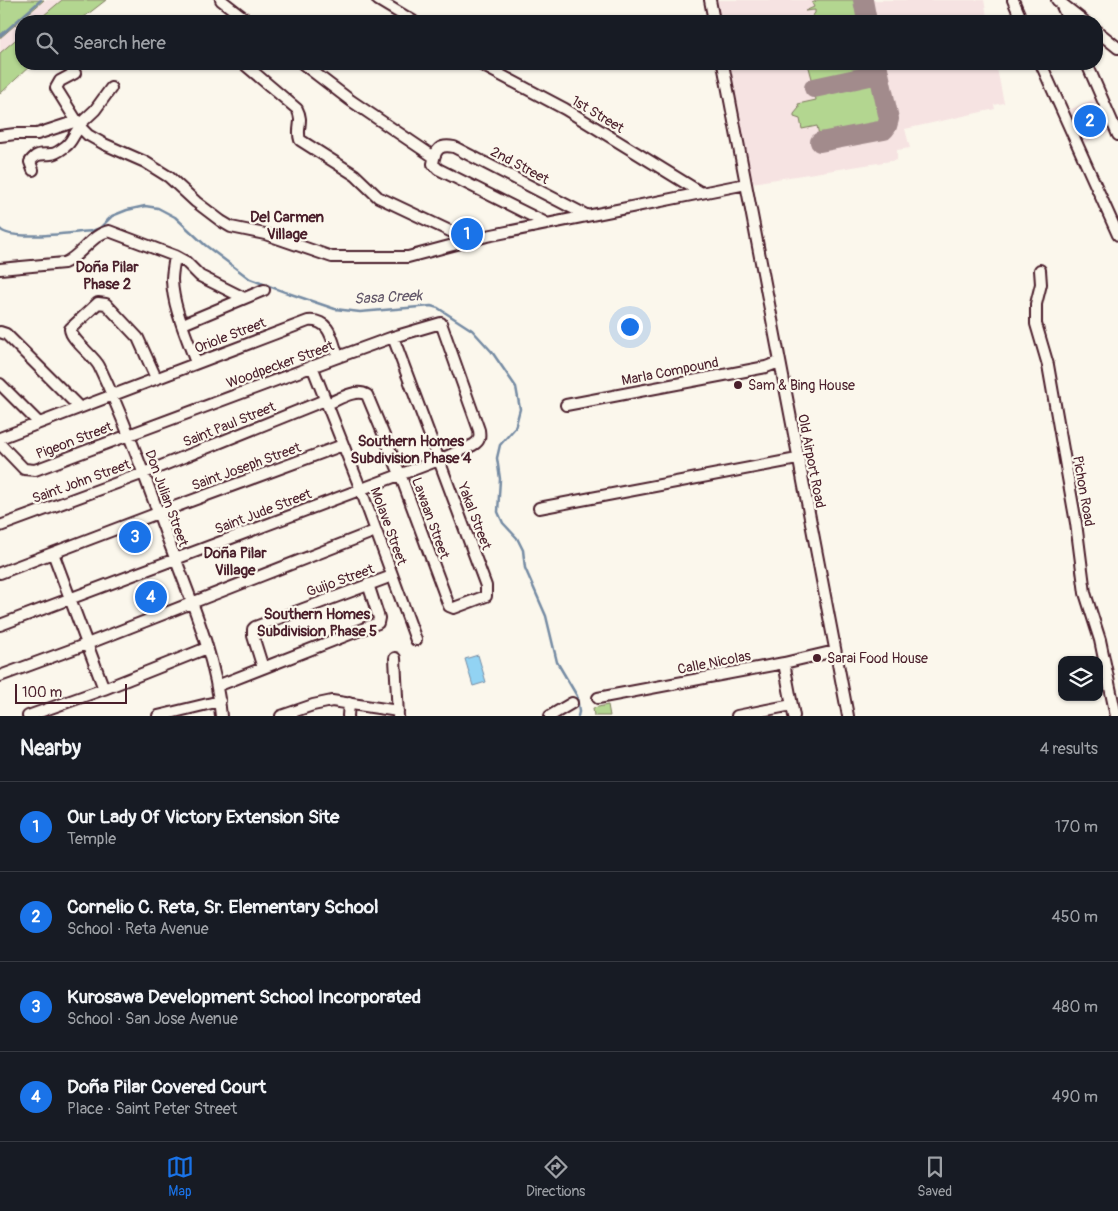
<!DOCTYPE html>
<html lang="en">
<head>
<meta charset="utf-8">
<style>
	body { margin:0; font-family:Pangolin,sans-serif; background:#242831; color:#f1f3f6 }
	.controls { position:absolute; right:15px; bottom:15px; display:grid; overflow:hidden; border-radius:10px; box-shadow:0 1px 4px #0004 }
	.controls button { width:45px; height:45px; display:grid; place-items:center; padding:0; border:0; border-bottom:1px solid #363941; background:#171b24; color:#f1f3f6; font:25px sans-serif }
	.scale { position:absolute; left:15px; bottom:12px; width:112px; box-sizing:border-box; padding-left:5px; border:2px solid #4a1f2b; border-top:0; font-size:14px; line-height:18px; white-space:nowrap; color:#4a1f2b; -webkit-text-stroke:4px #fbf7ec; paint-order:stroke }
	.you { position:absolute; left:629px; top:326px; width:18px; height:18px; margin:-12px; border:4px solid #fff; border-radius:50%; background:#1a73e8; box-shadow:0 0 0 8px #1a73e833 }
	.badge { display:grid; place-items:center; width:32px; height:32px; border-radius:50%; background:#1a73e8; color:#fff; font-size:16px; font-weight:700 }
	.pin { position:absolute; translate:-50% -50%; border:2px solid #fff; box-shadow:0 1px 5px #0006 }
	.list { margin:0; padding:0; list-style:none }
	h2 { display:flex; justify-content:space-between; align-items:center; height:65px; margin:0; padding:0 20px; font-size:21px }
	h2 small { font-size:16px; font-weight:400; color:#9ea1a6 }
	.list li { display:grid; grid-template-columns:32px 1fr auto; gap:15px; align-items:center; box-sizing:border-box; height:90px; padding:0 20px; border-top:1px solid #363941 }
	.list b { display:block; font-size:19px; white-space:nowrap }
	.list p { margin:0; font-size:16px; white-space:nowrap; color:#9ea1a6 }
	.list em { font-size:16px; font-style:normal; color:#9ea1a6 }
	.icon { flex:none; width:28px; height:28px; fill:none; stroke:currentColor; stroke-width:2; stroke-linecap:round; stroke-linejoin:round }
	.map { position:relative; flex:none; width:1118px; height:716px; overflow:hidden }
	.search { position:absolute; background:#171b24; box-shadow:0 1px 4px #0004; left:15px; right:15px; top:15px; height:55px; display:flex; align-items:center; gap:12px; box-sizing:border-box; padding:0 18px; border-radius:20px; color:#9ea1a6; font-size:19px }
	.sheet { height:425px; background:#171b24 }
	nav { display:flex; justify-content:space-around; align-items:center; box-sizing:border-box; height:70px; border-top:1px solid #363941; background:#171b24; font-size:14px; color:#9ea1a6 }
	nav a { display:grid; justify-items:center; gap:2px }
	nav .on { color:#1a73e8 }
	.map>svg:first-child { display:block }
	.built { fill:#f6e3e2 }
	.green { fill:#b3d690; stroke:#7e7a5e }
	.water { fill:#92d3f3; stroke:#758ba3 }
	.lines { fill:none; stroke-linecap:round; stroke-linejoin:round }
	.stream { stroke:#758ba3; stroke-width:2.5 }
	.taxiway { stroke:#a28b8c; stroke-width:20 }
	.minor-casing { stroke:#4a1f2b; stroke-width:14 }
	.minor { stroke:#fbf7ec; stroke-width:10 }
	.poi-dot { fill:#4a1f2b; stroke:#fbf7ec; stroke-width:2 }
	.labels { text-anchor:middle; stroke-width:4.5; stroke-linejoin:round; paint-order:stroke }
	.street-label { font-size:14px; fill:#4a1f2b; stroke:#fbf7ec }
	.poi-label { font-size:14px; fill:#4a1f2b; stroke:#fbf7ec; text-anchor:start }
	.neighbourhood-label { font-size:15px; font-weight:bold; fill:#4a1f2b; stroke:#fbf7ec }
	.water-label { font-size:15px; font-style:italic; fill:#605567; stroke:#fbf7ec }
</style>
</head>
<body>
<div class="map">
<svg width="1118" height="716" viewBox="0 0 1118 716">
	<rect width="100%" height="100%" fill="#fbf7ec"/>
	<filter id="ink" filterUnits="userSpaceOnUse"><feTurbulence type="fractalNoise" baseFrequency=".02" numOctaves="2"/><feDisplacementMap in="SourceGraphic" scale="10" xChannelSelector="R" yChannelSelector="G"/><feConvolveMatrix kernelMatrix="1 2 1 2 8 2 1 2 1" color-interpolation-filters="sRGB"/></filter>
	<g filter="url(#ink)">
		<path class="built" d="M0,0H106L79,21H21V64H32L0,94Z
			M716,0H984L988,21H720Z
			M728,64H996L1004,103L994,105L995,109L905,129L910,148L897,150V160L752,183Z
			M1098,97L1114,130L1082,144L1067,111Z"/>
		<path class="green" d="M0,0H44L0,38Z
			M62,0H106L79,21H37Z
			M818,0H857L861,21H808L815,13V10L805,11L814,7L812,3Z
			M21,35V64H32L0,94V53Z
			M808,64H870L872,73L846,79L845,77L835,79L836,81L814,86Z
			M873,78L883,123L879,128L823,139L819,135L817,126L802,129L800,119L794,117V114L799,108L798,104L816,100L814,90L837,86V89L847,87V84Z
			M608,705L610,716H594L593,708Z"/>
		<path class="water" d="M478,655L486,682L473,686L465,659Z"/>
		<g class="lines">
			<path class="stream" d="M0,36L41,0
				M0,229C11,242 74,232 92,231L100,228L112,216L127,210L145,206L158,208L175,217L205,245L250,279L285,292L335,309L360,312L431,306L438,308L472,330L492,352L516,387L520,409L515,428L500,445L497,458L500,479L498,512L503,523L517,538L523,550L525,568L546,616L557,662L577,696L579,712L578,716"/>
			<path class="taxiway" d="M863,0L867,21
				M814,88L879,74
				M820,142L884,130L887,126L889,119L877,64"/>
			<g class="minor-casing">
				<path id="minor" d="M221,0L248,21
					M378,0L413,21
					M710,0L714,21
					M1013,0L1022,21
					M1057,0L1084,21
					M1061,4L1069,21
					M1097,31L1118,48
					M244,64L297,109C304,122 296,128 300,140L355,175L378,197L452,232L464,241
					M303,64L350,100L434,157
					M480,64L565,109L700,192
					M723,64L848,716
					M1041,64L1118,235
					M1087,64L1118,135
					M75,73L60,81L56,88L81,128L88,135L104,144L145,162L169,177L196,202L221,221L231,227L265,234L332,257H408L487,236L746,184
					M79,125L95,110L111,88
					M0,136L15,134H37L77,121
					M33,170L30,162C37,152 41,155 51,154C56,154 62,149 66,146C73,141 73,133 81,127
					M546,223L438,169L433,164C435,149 440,144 454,147L586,215
					M175,256C174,264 172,272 172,280C173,308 187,337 196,363
					M0,269L64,263C80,257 92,234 109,231L175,256L186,262L200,276L244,298
					M1040,270L1041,284L1036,304V324L1048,365L1076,523L1085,593L1100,640L1116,716
					M183,324L264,290
					M0,332L6,334L79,407
					M312,366L361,490L416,640
					M156,378L138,338L106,304L98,303L70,329C71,340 93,355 99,366C126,423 147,483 169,542C190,598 216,656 221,716
					M0,384L39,423
					M327,404C338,400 355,388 367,395L400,474L449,606L454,608L486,596V586L393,337
					M566,405L766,367L779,362
					M0,438L308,321C330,319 332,339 338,357
					M0,444L24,469L35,470L338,357L393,337L441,323L479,430C480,437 480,441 473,445L439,460L0,625
					M539,508L797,459
					M0,526L144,473L325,400
					M53,553L104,689
					M0,573L158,513L343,445
					M395,658L398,716
					M784,663L794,716
					M263,668L253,636V629L255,627L392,576
					M0,676L87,644L375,531
					M217,686L378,623L379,618L368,584
					M598,698L784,663L835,651
					M28,716L104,689L207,648
					M158,716L220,701
					M281,716L313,705L332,701L398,711
					M348,716L349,703
					M550,716L572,703
					M737,716L792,705"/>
			</g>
			<use href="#minor" class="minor"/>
		</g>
	</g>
	<g class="poi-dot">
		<circle cx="738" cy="385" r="5"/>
		<circle cx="817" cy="658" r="5"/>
	</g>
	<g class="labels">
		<g class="street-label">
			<text transform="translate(598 114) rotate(31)" y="5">1st Street</text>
			<text transform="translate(520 165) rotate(28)" y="5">2nd Street</text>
			<text transform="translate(230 335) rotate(-21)" y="5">Oriole Street</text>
			<text transform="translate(280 364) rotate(-20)" y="5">Woodpecker Street</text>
			<text transform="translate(670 371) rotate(-11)" y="5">Marla Compound</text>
			<text transform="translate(229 424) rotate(-22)" y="5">Saint Paul Street</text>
			<text transform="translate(74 440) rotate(-21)" y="5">Pigeon Street</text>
			<text transform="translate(812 461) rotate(79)" y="5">Old Airport Road</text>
			<text transform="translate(246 466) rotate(-20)" y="5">Saint Joseph Street</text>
			<text transform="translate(81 481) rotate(-20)" y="5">Saint John Street</text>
			<text transform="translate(1084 491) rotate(80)" y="5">Pichon Road</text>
			<text transform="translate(167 498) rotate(70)" y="5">Don Julian Street</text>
			<text transform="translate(263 511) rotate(-21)" y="5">Saint Jude Street</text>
			<text transform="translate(475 516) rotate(69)" y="5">Yakal Street</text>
			<text transform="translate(431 518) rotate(70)" y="5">Lawaan Street</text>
			<text transform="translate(389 526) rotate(70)" y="5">Molave Street</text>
			<text transform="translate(340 580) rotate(-20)" y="5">Guijo Street</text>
			<text transform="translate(714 662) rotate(-11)" y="5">Calle Nicolas</text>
		</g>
		<g class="poi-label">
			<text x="748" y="390">Sam &amp; Bing House</text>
			<text x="827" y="663">Sarai Food House</text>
		</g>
		<g class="neighbourhood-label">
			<text x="287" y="222">Del Carmen<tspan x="287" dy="17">Village</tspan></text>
			<text x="107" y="272">Doña Pilar<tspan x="107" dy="17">Phase 2</tspan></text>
			<text x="411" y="446">Southern Homes<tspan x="411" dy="17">Subdivision Phase 4</tspan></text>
			<text x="235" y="558">Doña Pilar<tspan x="235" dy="17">Village</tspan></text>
			<text x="317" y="619">Southern Homes<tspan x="317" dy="17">Subdivision Phase 5</tspan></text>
		</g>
		<g class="water-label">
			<text transform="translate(388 297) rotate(-3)" y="5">Sasa Creek</text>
		</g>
	</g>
</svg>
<div class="controls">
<button><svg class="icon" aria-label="layers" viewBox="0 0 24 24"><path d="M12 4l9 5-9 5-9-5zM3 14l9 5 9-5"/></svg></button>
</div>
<div class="scale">100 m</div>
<div class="you"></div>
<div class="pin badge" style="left:467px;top:234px">1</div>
<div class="pin badge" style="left:1090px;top:121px">2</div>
<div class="pin badge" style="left:135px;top:537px">3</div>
<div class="pin badge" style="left:151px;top:597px">4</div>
<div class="search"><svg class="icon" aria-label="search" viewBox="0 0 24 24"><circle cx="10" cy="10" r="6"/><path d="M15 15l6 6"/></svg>Search here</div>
</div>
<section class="sheet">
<h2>Nearby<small>4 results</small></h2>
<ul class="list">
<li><span class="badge">1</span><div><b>Our Lady Of Victory Extension Site</b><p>Temple</p></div><em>170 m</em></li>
<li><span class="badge">2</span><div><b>Cornelio C. Reta, Sr. Elementary School</b><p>School · Reta Avenue</p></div><em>450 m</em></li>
<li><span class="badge">3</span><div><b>Kurosawa Development School Incorporated</b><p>School · San Jose Avenue</p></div><em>480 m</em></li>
<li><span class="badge">4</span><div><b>Doña Pilar Covered Court</b><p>Place · Saint Peter Street</p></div><em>490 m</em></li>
</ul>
</section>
<nav>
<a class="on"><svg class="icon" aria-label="map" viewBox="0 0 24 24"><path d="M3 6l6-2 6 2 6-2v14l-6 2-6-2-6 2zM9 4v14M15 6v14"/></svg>Map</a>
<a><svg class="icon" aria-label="directions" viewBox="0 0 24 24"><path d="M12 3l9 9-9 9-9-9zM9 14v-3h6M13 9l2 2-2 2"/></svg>Directions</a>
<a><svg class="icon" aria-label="saved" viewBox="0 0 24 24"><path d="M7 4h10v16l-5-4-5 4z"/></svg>Saved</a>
</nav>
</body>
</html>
